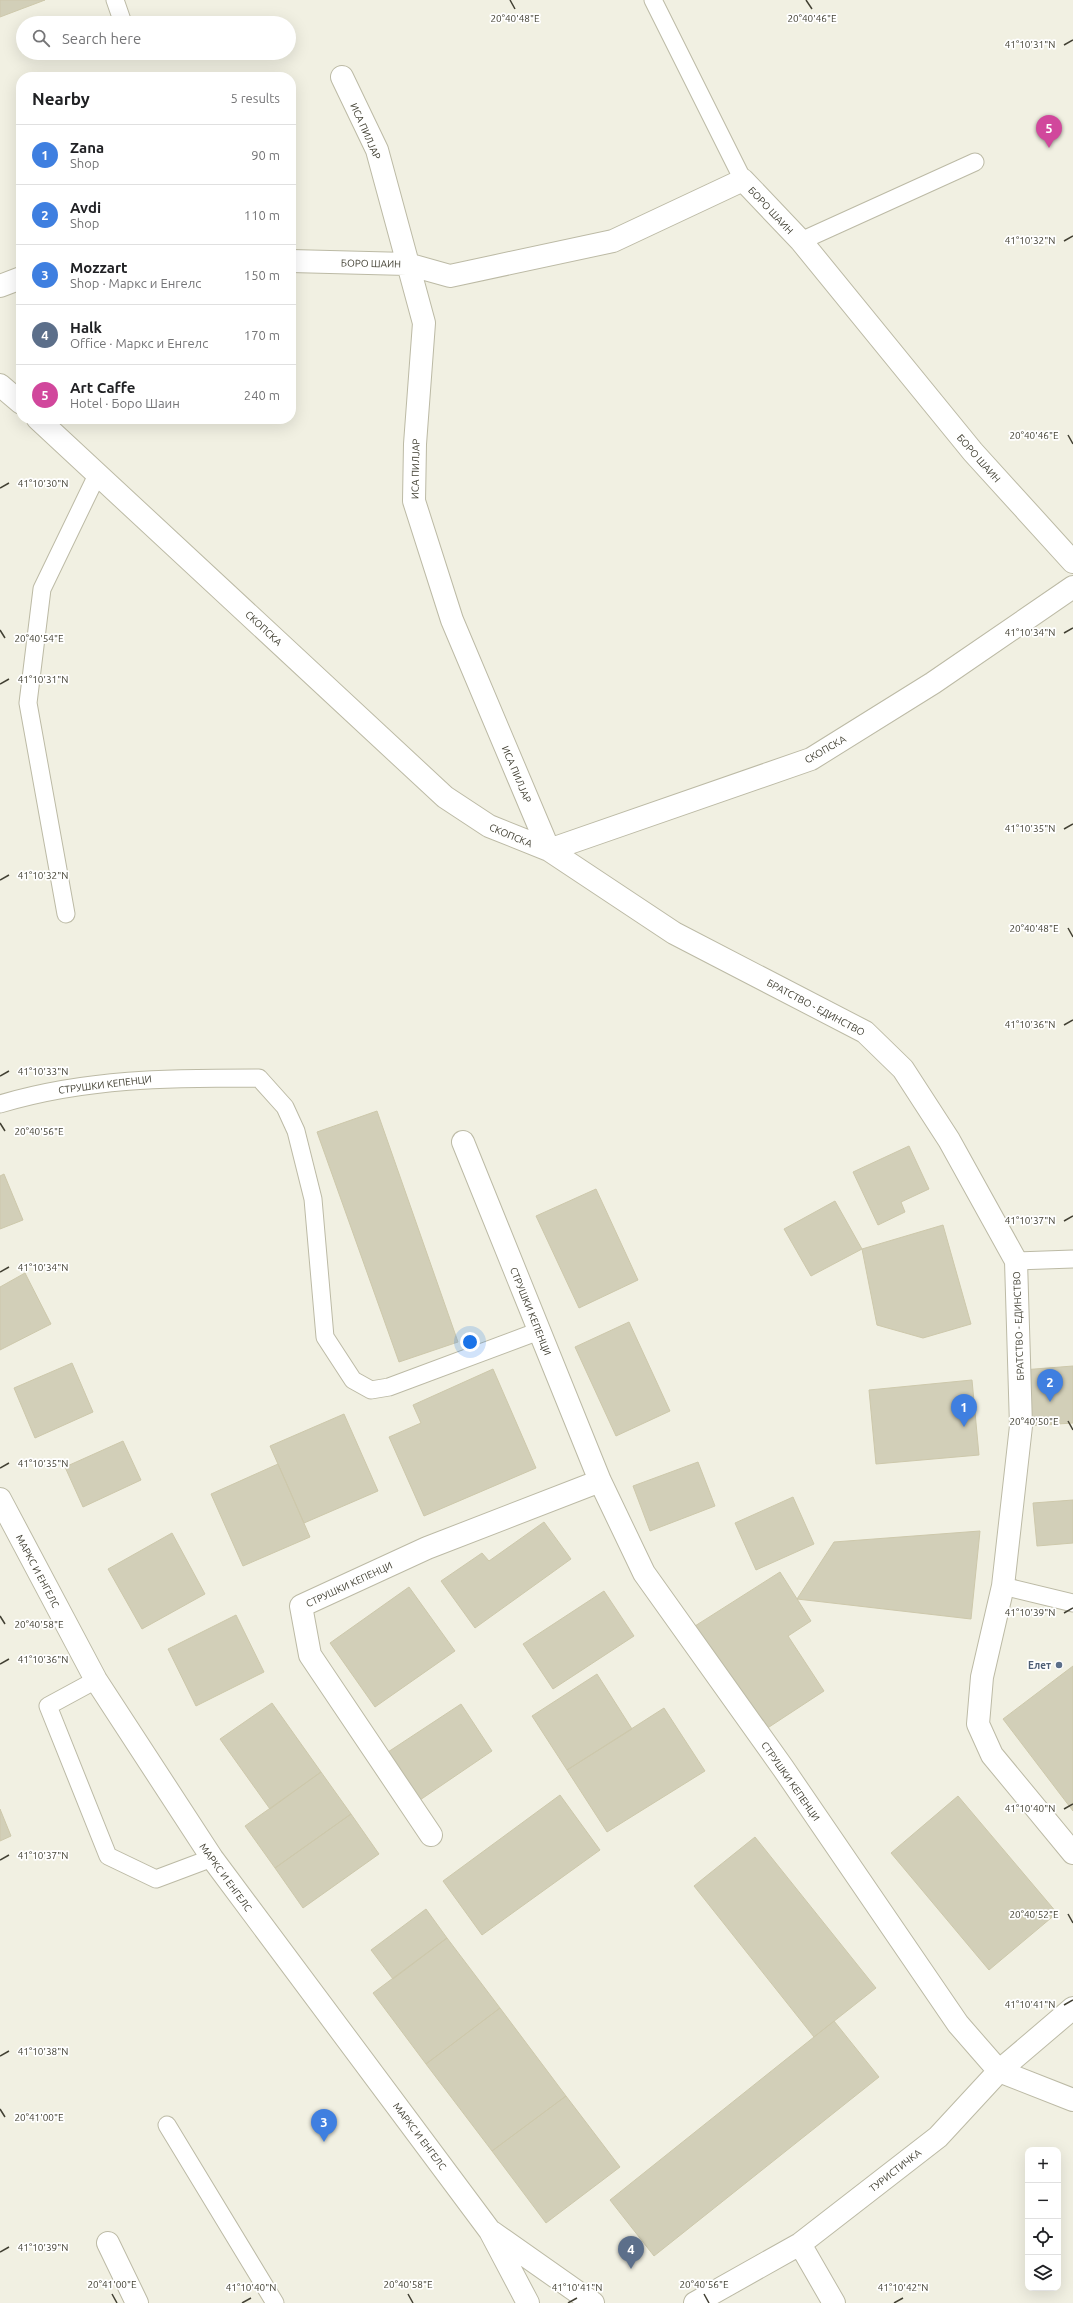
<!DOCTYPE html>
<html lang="en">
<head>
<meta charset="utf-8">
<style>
	body { margin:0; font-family:Ubuntu,sans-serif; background:#f6f6f6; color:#202124 }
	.controls { position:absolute; right:12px; bottom:12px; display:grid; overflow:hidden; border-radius:8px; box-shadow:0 4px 16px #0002 }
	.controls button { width:36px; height:36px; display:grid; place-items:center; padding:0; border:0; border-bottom:1px solid #e0e0e0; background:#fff; color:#202124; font:20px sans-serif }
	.you { position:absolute; left:470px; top:1342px; width:14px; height:14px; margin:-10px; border:3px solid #fff; border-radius:50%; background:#1a73e8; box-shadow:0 0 0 6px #1a73e833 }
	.badge { display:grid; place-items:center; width:26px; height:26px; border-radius:50%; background:#0b8043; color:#fff; font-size:13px; font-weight:700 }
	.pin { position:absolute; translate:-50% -33px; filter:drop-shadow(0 1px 2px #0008) }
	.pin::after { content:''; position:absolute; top:21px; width:14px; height:12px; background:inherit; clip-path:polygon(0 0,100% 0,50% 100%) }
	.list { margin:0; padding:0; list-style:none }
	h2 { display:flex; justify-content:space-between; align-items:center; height:52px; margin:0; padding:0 16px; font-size:17px }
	h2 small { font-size:13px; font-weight:400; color:#757577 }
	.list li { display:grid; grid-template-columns:26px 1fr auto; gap:12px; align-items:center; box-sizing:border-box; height:60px; padding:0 16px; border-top:1px solid #e0e0e0 }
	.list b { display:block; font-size:15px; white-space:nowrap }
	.list p { margin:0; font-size:13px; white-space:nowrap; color:#757577 }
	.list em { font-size:13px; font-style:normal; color:#757577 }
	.icon { flex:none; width:22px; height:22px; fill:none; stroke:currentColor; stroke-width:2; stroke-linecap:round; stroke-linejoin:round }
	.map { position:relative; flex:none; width:1073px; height:2303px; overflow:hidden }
	.search { position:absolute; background:#fff; box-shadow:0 4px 16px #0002; left:16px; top:16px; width:280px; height:44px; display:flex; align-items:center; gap:10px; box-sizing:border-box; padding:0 14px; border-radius:22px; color:#757577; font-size:15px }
	.panel { position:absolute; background:#fff; box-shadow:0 4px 16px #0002; left:16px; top:72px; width:280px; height:352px; border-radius:16px }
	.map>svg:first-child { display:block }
	.building { fill:#d2cfb8; stroke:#cdc8ab }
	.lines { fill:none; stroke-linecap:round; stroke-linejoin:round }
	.lane-casing { stroke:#bcbaa5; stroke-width:19 }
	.street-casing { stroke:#bcbaa5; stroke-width:24 }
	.lane { stroke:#fff; stroke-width:17 }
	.street { stroke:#fff; stroke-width:22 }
	.ticks { fill:none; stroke:#424033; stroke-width:1.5 }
	.service-dot { fill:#5c6f8a; stroke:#fff; stroke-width:1.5 }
	.labels { text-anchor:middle; stroke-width:3.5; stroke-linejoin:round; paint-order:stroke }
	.street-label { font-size:10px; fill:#424033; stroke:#fff }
	.service-label { font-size:10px; font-weight:bold; fill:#4e5e75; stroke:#fff; text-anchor:end }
	.ticks-label { font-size:10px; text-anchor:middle; fill:#424033; stroke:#fff; stroke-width:3.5; stroke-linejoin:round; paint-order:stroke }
</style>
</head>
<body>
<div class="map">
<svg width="1073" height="2303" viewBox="0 0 1073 2303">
	<rect width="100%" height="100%" fill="#f1f0e2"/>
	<path class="building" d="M0,0H45L0,17Z
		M377,1111L458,1342L399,1362L317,1132Z
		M909,1146L929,1189L901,1202L905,1212L878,1225L853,1172Z
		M4,1174L23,1220L0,1229V1176Z
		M596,1189L638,1280L579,1308L536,1216Z
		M835,1201L862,1249L811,1276L784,1229Z
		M943,1225L971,1324L923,1338L877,1325L862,1249Z
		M25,1273L51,1324L0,1350V1287Z
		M629,1322L670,1411L616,1436L575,1347Z
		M72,1363L93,1412L35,1438L14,1388Z
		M1073,1366V1423L1026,1426L1022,1370Z
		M493,1369L536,1468L424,1516L389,1437L421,1423L413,1405Z
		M972,1380L979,1455L876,1464L869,1390Z
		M344,1414L378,1491L304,1523L270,1446Z
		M123,1441L141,1480L83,1507L65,1467Z
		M698,1462L715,1506L650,1531L633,1486Z
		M278,1464L310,1537L243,1566L211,1494Z
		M793,1497L814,1544L756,1570L735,1523Z
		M1073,1500V1543L1037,1546L1033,1503Z
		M544,1522L571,1559L475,1628L441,1581L482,1553L489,1561Z
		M980,1531L971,1619L797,1599L834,1542Z
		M172,1533L205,1594L142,1629L108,1569Z
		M780,1572L811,1621L788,1636L824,1691L763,1731L695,1626Z
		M409,1587L455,1651L375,1707L330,1643Z
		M604,1591L634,1636L553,1689L523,1644Z
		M236,1615L264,1672L196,1706L168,1649Z
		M1073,1666V1811L1003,1719Z
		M597,1674L632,1729L567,1770L532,1716Z
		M272,1703L321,1772L270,1809L220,1739Z
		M461,1704L492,1751L420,1800L388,1752Z
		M664,1708L705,1771L607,1832L567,1770Z
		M321,1772L351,1814L275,1868L245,1826Z
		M560,1795L600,1850L482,1935L443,1881Z
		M958,1796L1057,1913L989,1970L891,1853Z
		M0,1809L11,1836L0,1841Z
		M351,1814L379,1854L303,1908L275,1868Z
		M755,1837L876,1988L814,2037L694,1886Z
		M426,1909L447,1938L393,1979L371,1950Z
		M447,1938L500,2008L426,2064L373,1993Z
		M500,2008L566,2096L492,2151L426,2064Z
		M834,2021L879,2077L654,2256L610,2200Z
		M566,2096L620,2167L546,2223L492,2151Z"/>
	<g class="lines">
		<g class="lane-casing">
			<path id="lane" d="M115,0L123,23
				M653,0L743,180
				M801,241L975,162
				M66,914L28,703L42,589L98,473
				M0,1104C87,1078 169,1078 259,1078L285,1107L296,1131L313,1199L325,1337L353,1380L371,1390L389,1387L539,1331
				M1016,1261L1073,1259
				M1003,1586L1073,1603
				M96,1680L48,1706L108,1856L156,1879L212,1858
				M167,2125L275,2303"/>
		</g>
		<g class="street-casing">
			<path id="street" d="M342,77L377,150L424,323L415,444L414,501L452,620L549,850L674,933L865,1032L903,1069L949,1140L1016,1261L1021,1426L1003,1586L982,1677L978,1724L992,1755L1073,1853
				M291,261L407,264L450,276L613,241L743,180L801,241L973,452L1073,562
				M0,286L21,278
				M0,385L21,403
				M38,419L445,797L489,826L549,850L811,759L933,683L1073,587
				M463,1142L600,1481L644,1573L783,1768L958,2024L999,2071L1073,2100
				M0,1499L96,1680L212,1858L490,2231L528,2303
				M431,1835L310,1655L301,1606L427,1548L600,1481
				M492,2232L593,2303
				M108,2243L137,2303
				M800,2244L834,2303
				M695,2303L800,2244L938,2137L999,2071L1073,2008"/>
		</g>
		<use href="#lane" class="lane"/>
		<use href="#street" class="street"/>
	</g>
	<path class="ticks" d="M510,0L515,9M806,0L812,9M1064,45L1073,40M1064,241L1073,236M1068,435L1073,444M0,488L9,483M0,630L5,638M1064,633L1073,628M0,684L9,679M1064,829L1073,824M0,880L9,875M1068,928L1073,937M1064,1025L1073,1020M0,1076L9,1071M0,1123L5,1131M1064,1221L1073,1216M0,1272L9,1267M1068,1421L1073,1430M0,1468L9,1463M1064,1613L1073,1608M0,1616L5,1624M0,1664L9,1659M1064,1809L1073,1804M0,1860L9,1855M1068,1914L1073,1923M1064,2005L1073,2000M0,2056L9,2051M0,2109L5,2117M0,2252L9,2247M112,2294L117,2303M408,2294L413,2303M704,2294L709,2303M242,2303L251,2298M568,2303L577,2298M894,2303L903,2298"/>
	<circle class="service-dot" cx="1059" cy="1665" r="4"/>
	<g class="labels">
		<g class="street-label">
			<text transform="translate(366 131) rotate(66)" y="4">ИСА ПИЛЈАР</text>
			<text transform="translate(771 210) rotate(47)" y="4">БОРО ШАИН</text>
			<text transform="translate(371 263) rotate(1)" y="4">БОРО ШАИН</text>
			<text transform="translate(979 458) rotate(49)" y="4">БОРО ШАИН</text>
			<text transform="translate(415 469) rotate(-89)" y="4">ИСА ПИЛЈАР</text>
			<text transform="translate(264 628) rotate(43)" y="4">СКОПСКА</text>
			<text transform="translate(825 749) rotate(-30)" y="4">СКОПСКА</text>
			<text transform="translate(517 774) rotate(67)" y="4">ИСА ПИЛЈАР</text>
			<text transform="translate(511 835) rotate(23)" y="4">СКОПСКА</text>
			<text transform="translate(816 1007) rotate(28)" y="4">БРАТСТВО - ЕДИНСТВО</text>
			<text transform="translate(105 1084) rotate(-7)" y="4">СТРУШКИ КЕПЕНЦИ</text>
			<text transform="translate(531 1311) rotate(68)" y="4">СТРУШКИ КЕПЕНЦИ</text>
			<text transform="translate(1018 1326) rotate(-92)" y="4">БРАТСТВО - ЕДИНСТВО</text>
			<text transform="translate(38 1571) rotate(62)" y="4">МАРКС И ЕНГЕЛС</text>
			<text transform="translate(349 1584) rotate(-25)" y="4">СТРУШКИ КЕПЕНЦИ</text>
			<text transform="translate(791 1781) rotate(55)" y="4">СТРУШКИ КЕПЕНЦИ</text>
			<text transform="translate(226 1877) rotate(54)" y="4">МАРКС И ЕНГЕЛС</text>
			<text transform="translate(420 2136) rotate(53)" y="4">МАРКС И ЕНГЕЛС</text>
			<text transform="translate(895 2170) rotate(-38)" y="4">ТУРИСТИЧКА</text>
		</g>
		<g class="service-label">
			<text x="1051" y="1669">Елет</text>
		</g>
	</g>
	<g class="ticks-label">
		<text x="515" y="22">20°40'48"E</text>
		<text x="812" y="22">20°40'46"E</text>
		<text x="1030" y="48">41°10'31"N</text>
		<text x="1030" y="244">41°10'32"N</text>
		<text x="1034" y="439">20°40'46"E</text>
		<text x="43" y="487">41°10'30"N</text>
		<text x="1030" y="636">41°10'34"N</text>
		<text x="39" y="642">20°40'54"E</text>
		<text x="43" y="683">41°10'31"N</text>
		<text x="1030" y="832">41°10'35"N</text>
		<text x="43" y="879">41°10'32"N</text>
		<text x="1034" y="932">20°40'48"E</text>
		<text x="1030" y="1028">41°10'36"N</text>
		<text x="43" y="1075">41°10'33"N</text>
		<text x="39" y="1135">20°40'56"E</text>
		<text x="1030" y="1224">41°10'37"N</text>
		<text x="43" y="1271">41°10'34"N</text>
		<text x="1034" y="1425">20°40'50"E</text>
		<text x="43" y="1467">41°10'35"N</text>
		<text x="1030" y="1616">41°10'39"N</text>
		<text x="39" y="1628">20°40'58"E</text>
		<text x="43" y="1663">41°10'36"N</text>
		<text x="1030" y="1812">41°10'40"N</text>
		<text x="43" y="1859">41°10'37"N</text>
		<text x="1034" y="1918">20°40'52"E</text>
		<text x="1030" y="2008">41°10'41"N</text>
		<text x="43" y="2055">41°10'38"N</text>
		<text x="39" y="2121">20°41'00"E</text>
		<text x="43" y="2251">41°10'39"N</text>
		<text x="112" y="2288">20°41'00"E</text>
		<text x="408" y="2288">20°40'58"E</text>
		<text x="704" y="2288">20°40'56"E</text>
		<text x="251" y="2291">41°10'40"N</text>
		<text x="577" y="2291">41°10'41"N</text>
		<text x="903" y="2291">41°10'42"N</text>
	</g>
</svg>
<div class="controls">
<button>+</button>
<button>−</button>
<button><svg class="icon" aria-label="locate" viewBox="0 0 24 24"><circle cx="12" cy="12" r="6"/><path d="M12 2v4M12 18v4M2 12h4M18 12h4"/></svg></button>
<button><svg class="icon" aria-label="layers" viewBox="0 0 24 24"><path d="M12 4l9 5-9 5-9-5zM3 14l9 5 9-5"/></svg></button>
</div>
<div class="you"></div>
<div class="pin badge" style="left:964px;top:1427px;background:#3f7fe0">1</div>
<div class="pin badge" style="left:1050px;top:1402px;background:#3f7fe0">2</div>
<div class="pin badge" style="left:324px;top:2142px;background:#3f7fe0">3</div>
<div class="pin badge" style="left:631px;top:2269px;background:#5c6f8a">4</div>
<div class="pin badge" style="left:1049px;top:148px;background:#d1479c">5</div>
<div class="search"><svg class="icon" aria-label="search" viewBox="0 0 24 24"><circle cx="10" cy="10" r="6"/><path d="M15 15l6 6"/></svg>Search here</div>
<section class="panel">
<h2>Nearby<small>5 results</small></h2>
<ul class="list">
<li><span class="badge" style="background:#3f7fe0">1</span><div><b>Zana</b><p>Shop</p></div><em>90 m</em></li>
<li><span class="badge" style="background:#3f7fe0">2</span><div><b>Avdi</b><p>Shop</p></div><em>110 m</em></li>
<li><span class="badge" style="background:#3f7fe0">3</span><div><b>Mozzart</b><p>Shop · Маркс и Енгелс</p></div><em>150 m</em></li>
<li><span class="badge" style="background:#5c6f8a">4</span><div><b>Halk</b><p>Office · Маркс и Енгелс</p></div><em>170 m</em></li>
<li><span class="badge" style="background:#d1479c">5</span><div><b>Art Caffe</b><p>Hotel · Боро Шаин</p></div><em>240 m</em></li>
</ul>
</section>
</div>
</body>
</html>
